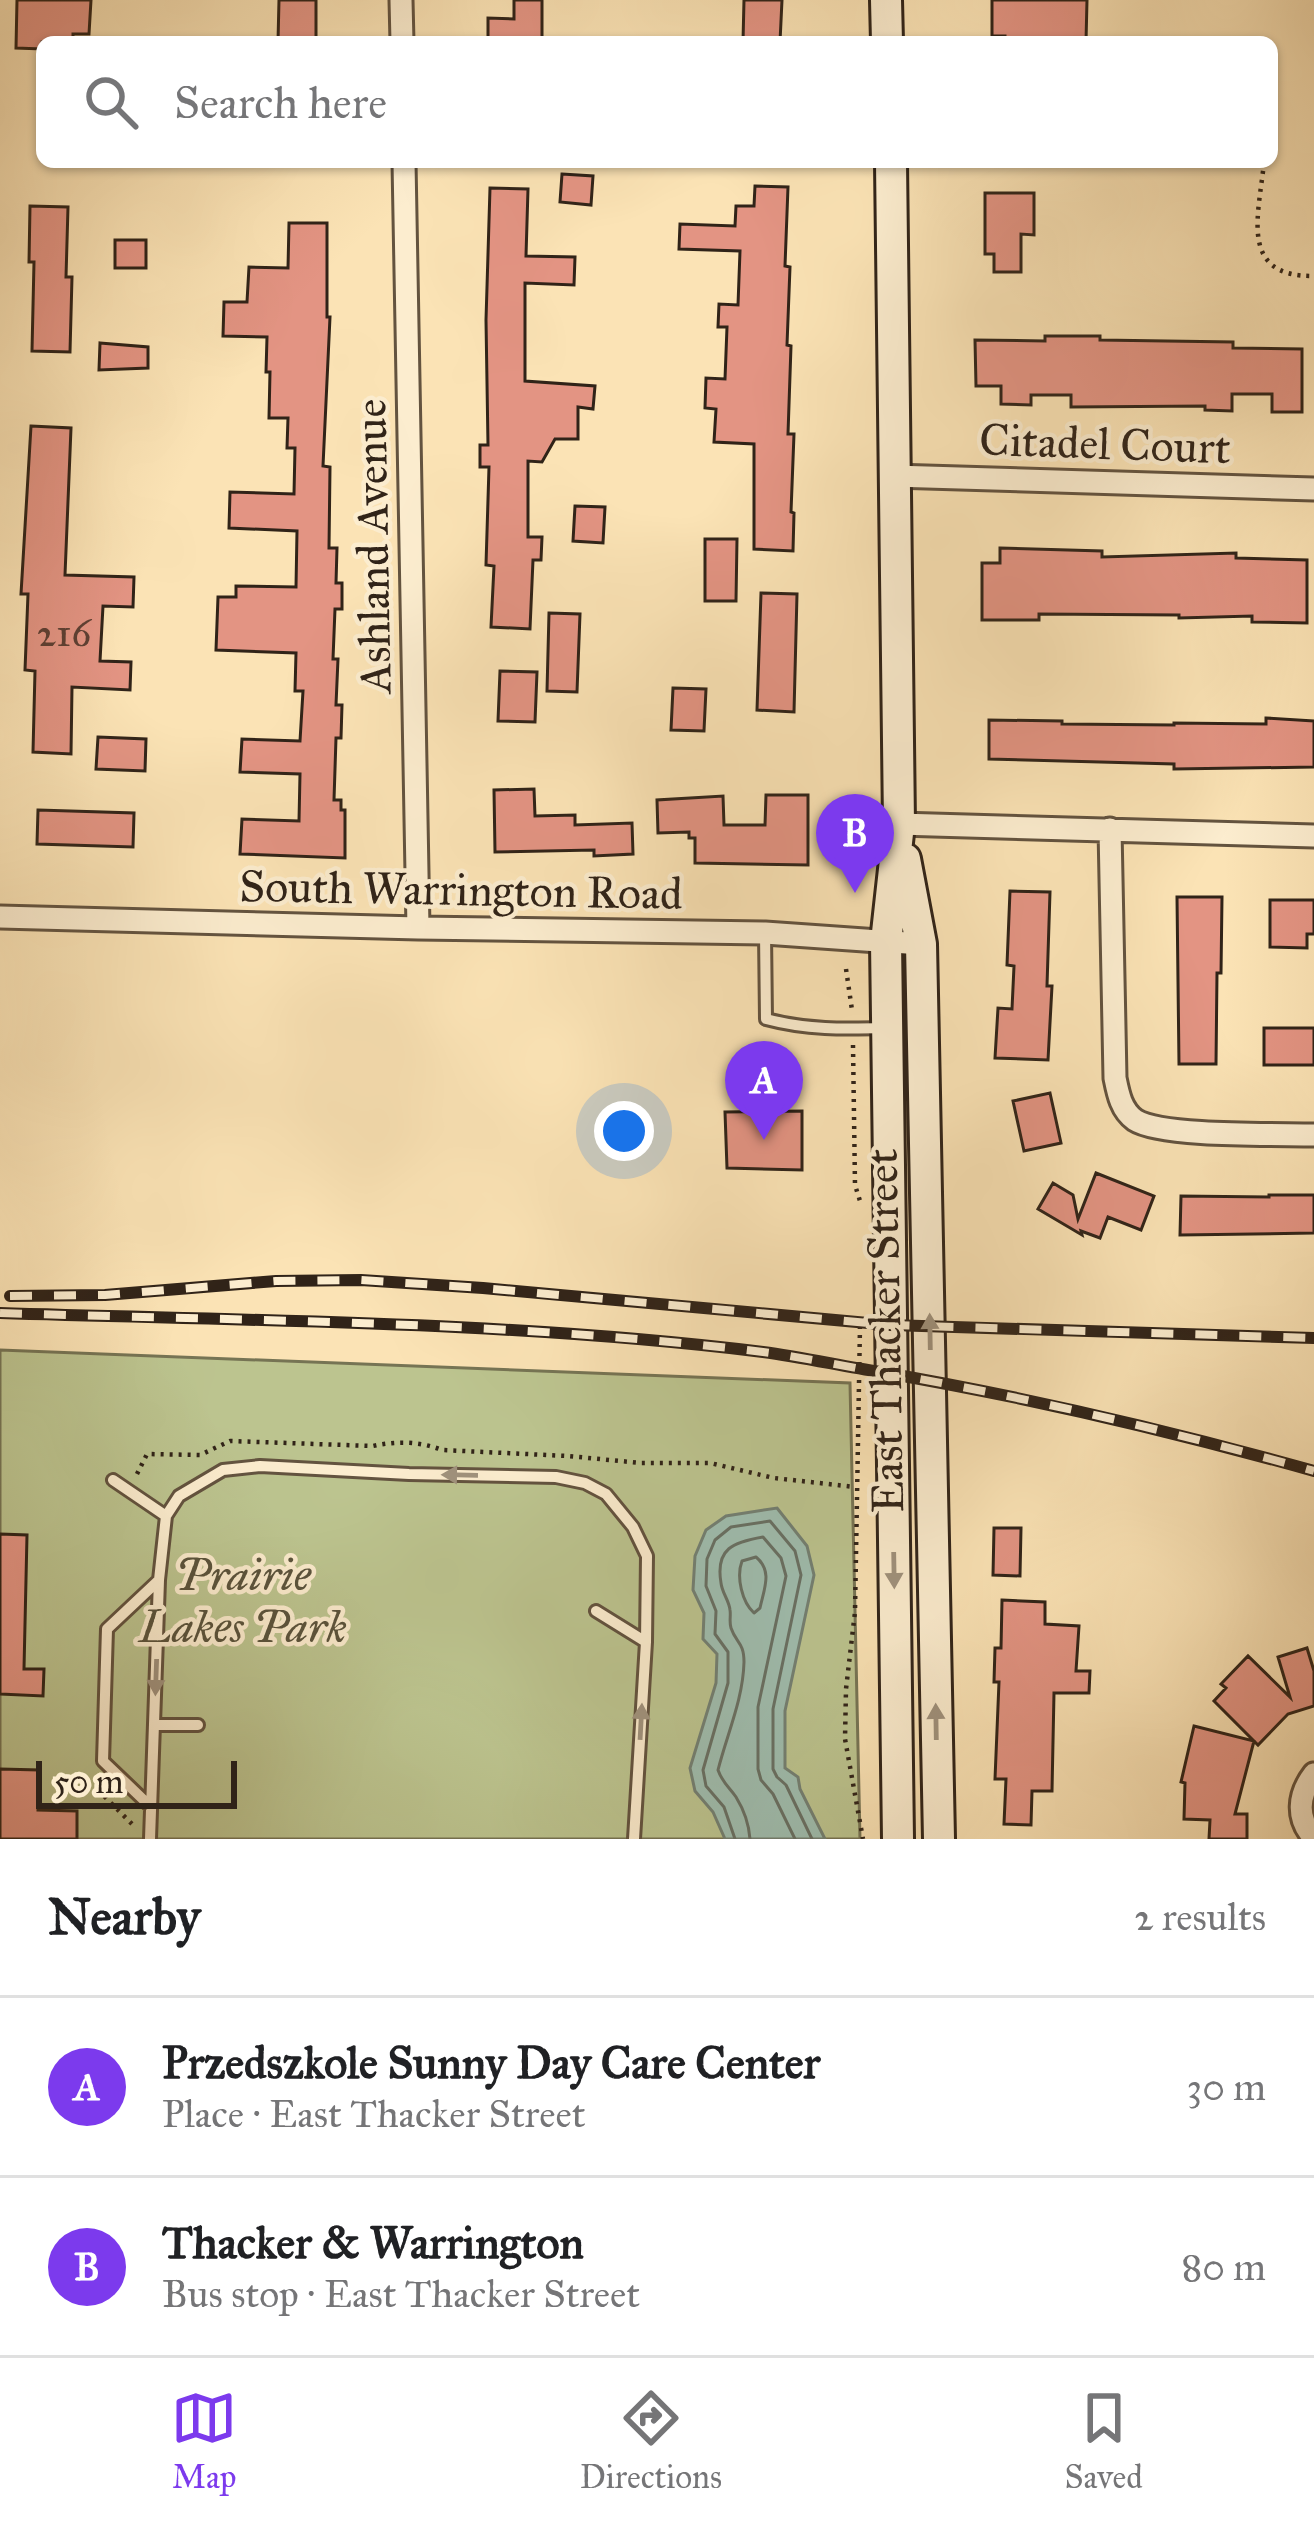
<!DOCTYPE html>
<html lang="en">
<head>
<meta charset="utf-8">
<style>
	body { margin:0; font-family:"IM FELL Great Primer",serif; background:#f6f6f6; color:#202124 }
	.scale { position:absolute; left:36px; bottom:30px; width:201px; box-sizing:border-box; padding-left:12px; border:6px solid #302318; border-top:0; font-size:33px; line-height:42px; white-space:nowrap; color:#302318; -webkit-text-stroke:9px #fcedcf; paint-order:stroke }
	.you { position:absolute; left:624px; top:1131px; width:42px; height:42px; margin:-30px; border:9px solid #fff; border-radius:50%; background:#1a73e8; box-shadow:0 0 0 18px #1a73e833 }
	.badge { display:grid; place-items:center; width:78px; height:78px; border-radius:50%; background:#7c3aed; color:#fff; font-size:39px; font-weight:700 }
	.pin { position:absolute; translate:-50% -99px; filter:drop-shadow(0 3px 6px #0008) }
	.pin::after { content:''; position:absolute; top:63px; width:42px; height:36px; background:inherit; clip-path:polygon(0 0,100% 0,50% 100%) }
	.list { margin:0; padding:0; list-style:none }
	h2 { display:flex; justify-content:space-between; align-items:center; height:156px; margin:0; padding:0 48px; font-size:51px }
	h2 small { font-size:39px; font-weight:400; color:#757577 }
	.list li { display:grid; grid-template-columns:78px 1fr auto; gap:36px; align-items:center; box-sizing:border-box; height:180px; padding:0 48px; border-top:3px solid #e0e0e0 }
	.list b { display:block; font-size:45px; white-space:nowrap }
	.list p { margin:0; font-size:39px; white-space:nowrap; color:#757577 }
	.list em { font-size:39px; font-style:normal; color:#757577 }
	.icon { flex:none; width:66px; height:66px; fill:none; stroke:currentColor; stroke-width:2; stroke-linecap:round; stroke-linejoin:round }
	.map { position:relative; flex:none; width:1314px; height:1839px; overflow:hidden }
	.search { position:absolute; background:#fff; box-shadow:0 3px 9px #0004; left:36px; right:36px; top:36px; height:132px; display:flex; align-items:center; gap:30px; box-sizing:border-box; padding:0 42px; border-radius:18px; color:#757577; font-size:45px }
	.sheet { height:516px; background:#fff }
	nav { display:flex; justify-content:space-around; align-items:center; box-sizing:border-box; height:168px; border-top:3px solid #e0e0e0; background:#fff; font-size:33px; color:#757577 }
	nav a { display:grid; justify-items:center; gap:6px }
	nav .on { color:#7c3aed }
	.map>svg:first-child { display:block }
	.green { fill:#bcc48f; stroke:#767454; stroke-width:3 }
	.water { fill:#9fbeb0; stroke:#738073; stroke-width:3 }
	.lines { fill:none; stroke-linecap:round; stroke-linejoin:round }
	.shore { stroke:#687064; stroke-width:3 }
	.building { fill:#e39483; stroke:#302318; stroke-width:3 }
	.service-casing { stroke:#63533f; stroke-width:16 }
	.minor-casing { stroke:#63533f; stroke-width:27 }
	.secondary-casing { stroke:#302318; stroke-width:36 }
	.path { stroke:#302318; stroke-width:4.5; stroke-dasharray:3 6; stroke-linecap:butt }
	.service { stroke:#fcedcf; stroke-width:10 }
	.minor { stroke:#fcedcf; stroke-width:21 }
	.secondary { stroke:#fcedcf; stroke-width:30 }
	.rail-casing { stroke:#302318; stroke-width:12 }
	.rail { stroke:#fcedcf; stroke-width:8; stroke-dasharray:22; stroke-linecap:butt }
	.oneway { fill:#a0927d }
	.labels { text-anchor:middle; stroke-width:9; stroke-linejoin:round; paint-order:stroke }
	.number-label { font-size:39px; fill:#5d3f33 }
	.street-label { font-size:45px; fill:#302318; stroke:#fcedcf }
	.park-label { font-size:45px; font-style:italic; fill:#5a533c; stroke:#fcedcf }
</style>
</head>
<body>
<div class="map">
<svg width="1314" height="1839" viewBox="0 0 1314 1839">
	<rect width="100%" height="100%" fill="#fbe3b5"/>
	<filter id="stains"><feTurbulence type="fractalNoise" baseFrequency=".00167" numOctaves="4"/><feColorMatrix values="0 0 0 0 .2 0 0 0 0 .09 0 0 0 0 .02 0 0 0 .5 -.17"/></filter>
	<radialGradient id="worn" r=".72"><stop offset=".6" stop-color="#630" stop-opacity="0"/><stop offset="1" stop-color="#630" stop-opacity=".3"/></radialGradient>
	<path class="green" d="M0,1350L850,1383L860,1839H0Z"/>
	<path class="water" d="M777,1508L807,1546L814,1575L785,1711V1768L798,1777L800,1789L825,1839H725L713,1812L695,1791L690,1768L716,1683L717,1654L703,1639L704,1613L693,1590L695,1556L706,1530L726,1516Z"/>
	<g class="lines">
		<path class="shore" d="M756,1557C773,1571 764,1589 760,1608L754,1613C742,1602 736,1577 742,1561Z
			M735,1839L724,1807L706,1786L703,1770L728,1683V1652L715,1634L716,1611L706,1586L707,1559L715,1540L731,1527L770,1521L795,1551L801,1575L773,1709V1769L777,1777L786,1785L812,1839
			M750,1839C749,1825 744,1810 736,1797C729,1787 722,1782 718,1770C727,1734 743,1700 744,1662C744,1642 736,1643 731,1628C729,1622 731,1616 730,1610C729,1600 722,1593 721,1583C715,1548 734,1542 763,1537L781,1558L786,1576L758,1707V1769L761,1780L773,1794L795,1839"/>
	</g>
	<path class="building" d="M17,0H91L89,34H73V42H42V49L16,48Z
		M279,0H316V42H278Z
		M514,0H542V42H488V18L514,19Z
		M744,0H782L780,42H743Z
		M992,0H1087L1086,42H1005V36H992Z
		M562,174L593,176L591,205L560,202Z
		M755,186L788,187L785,266L790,267L787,345L791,346L788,434H794L791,512L794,513L793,551L754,549V444L714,442L716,409L705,408L706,378L725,379L727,327H718L719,304L738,305L740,251L679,249L680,224L735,226L736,206H754Z
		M490,188L528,189L526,256L575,257L574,285L525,283V381L595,386L593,409L578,407V439H555L542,462L528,461V537H542L541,560H533L530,629L491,627L494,566L486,565L489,467H480V445H488L486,320Z
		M985,193H1034V235L1021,234V272H994V254H985Z
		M30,206L68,207L66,277H72L70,352L32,351L34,262H29Z
		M289,223H327V317H330L323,466L330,467L329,548H337L336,583H342V609H335L333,659H338L336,705H342L341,738H336L334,800H341V810H345V858L240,854L242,819L299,821L300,774L240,772L242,739L300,741L303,691H295L296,653L216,650L218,597H236V586L296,587L297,531L229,528L230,492L294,494L295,448H287L288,418H269L270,372H266L267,337L223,336L224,302H247L249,267L288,268Z
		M115,240H146V268H115Z
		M1045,336H1100V340L1233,342V348L1302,349V412H1272V394H1232V411L1205,410V406L1071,407V395H1031V405L1001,404V386H976L975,340L1045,341Z
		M100,343L148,347V368L99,370Z
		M31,426L71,428L65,575L134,577L133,607L103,606L100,661L131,662L130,690L72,687L71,754L33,752L35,671L25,670L28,594H21Z
		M575,506L605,507L603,543L573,541Z
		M705,539H737L736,601H705Z
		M1000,548L1102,551V557L1236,553V558L1307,560V623L1252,622V616L1179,618V615L1039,614V620H982V563H1000Z
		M761,593L797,594L794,712L757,710Z
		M549,613L580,614L577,692L547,691Z
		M500,671L537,672L535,722L498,721Z
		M673,688L706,689L704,731L671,730Z
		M1266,718L1314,721V767L1174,769V764L989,759V720L1062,721V724L1174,725V723L1266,724Z
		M98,737L146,739L145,771L96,769Z
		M534,789L535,816L575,815V825L632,823L633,854L594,856V850L495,852L494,790Z
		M766,795H808V865L695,863V838H689V832L658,833L657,800L723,796L724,825H765Z
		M38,810L134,813L133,847L37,844Z
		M1010,891L1050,892L1047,986H1052L1048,1060L995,1058L998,1008L1012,1009L1014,966L1007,965Z
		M1177,897H1222L1221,973H1217L1216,1064H1179Z
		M1270,900H1314V934H1307V948L1270,947Z
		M1264,1028H1314V1065H1264Z
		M1050,1093L1061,1143L1024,1151L1013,1101Z
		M802,1111V1170L727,1168L725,1112Z
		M1096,1173L1154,1196L1141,1230L1108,1217L1100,1238L1081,1231L1082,1235L1038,1209L1053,1183L1073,1195L1078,1219Z
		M1269,1195H1314V1233L1180,1235L1181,1196L1269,1197Z
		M994,1528H1021L1020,1576L993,1575Z
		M0,1534L27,1535L24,1669H44L43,1696L0,1694Z
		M1002,1600L1045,1602V1624L1079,1626L1076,1671H1090L1089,1693H1054L1052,1791H1032L1031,1825L1004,1824L1006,1779H995L999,1682H994L995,1648H1001Z
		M1307,1648L1314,1671V1706L1288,1714L1258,1745L1214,1701L1226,1688L1221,1684L1248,1656L1290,1697L1278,1657Z
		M1194,1726L1254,1741L1235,1814H1247V1839H1209L1210,1820L1184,1819L1185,1783L1181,1782Z
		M0,1769L39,1770L38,1810L77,1811V1839H0Z"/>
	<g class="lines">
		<g class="service-casing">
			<path id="service" d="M765,933L766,1019C807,1030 844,1029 886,1028
				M113,1480L166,1516
				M596,1611L646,1642
				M154,1725H198
				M151,1807L103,1761L107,1629L159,1580
				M150,1839L159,1580L166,1516L179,1496L223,1470L260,1466L409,1474L556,1477L585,1483L606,1494L633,1527L647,1556L646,1642L634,1839"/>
		</g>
		<g class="minor-casing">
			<path id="minor" d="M401,0L402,42
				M404,162L418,928
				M893,476L1314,489
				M899,824L1314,836
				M1110,829L1115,1078C1118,1093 1121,1110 1135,1120C1161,1137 1278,1134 1314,1135
				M0,917L418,928L765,933L921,944
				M1314,1774C1298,1795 1296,1818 1314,1838"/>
		</g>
		<g class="secondary-casing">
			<path id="secondary" d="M886,0L887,42
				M891,162L899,824L886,942L898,1839
				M905,859L921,944L939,1839"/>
		</g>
		<path class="path" d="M1264,162C1259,215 1238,277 1314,276
			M846,969L852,1010
			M853,1045L855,1185L860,1201
			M860,1326L855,1612L846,1689L845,1739L863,1839
			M137,1474L147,1454L200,1455L230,1441L373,1446C396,1441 419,1441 442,1450L568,1456L641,1463H710L774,1478L855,1487
			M98,1790L132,1824"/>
		<use href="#service" class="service"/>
		<use href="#minor" class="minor"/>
		<use href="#secondary" class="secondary"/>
		<g class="rail-casing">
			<path id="rail" d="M10,1296L105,1295L276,1281L361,1280L483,1288L890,1325L1314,1338
				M0,1313C254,1321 510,1321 763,1352C802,1357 841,1366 880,1372C1027,1397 1171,1431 1314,1471"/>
		</g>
		<use href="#rail" class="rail"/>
	</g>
	<defs><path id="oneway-solid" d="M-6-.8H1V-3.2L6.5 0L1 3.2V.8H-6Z" transform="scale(3)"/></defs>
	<g class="oneway">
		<use href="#oneway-solid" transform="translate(930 1332) rotate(-91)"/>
		<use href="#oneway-solid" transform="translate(460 1475) rotate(-179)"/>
		<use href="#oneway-solid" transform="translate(894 1570) rotate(89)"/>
		<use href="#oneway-solid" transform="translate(156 1677) rotate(92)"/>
		<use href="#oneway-solid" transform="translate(641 1722) rotate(-87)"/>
		<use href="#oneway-solid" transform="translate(936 1722) rotate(-91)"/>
	</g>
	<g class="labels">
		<g class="number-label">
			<text x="64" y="646">216</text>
		</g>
		<g class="street-label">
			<text transform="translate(1105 443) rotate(2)" y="16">Citadel Court</text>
			<text transform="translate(372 546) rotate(-91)" y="16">Ashland Avenue</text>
			<text transform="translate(461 889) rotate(1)" y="16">South Warrington Road</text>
			<text transform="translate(884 1331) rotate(-91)" y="16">East Thacker Street</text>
		</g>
		<g class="park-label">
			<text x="243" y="1590">Prairie<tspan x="243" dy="52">Lakes Park</tspan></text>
		</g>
	</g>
	<rect width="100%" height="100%" filter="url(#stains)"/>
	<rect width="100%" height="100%" fill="url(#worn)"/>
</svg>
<div class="scale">50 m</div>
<div class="you"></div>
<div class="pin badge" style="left:764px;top:1140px">A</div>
<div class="pin badge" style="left:855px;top:893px">B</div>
<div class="search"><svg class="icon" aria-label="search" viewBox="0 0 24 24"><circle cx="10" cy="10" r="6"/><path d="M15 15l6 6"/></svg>Search here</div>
</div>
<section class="sheet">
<h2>Nearby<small>2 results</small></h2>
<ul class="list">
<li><span class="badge">A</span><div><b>Przedszkole Sunny Day Care Center</b><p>Place · East Thacker Street</p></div><em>30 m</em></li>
<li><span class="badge">B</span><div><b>Thacker &amp; Warrington</b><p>Bus stop · East Thacker Street</p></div><em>80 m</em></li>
</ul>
</section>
<nav>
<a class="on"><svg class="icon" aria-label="map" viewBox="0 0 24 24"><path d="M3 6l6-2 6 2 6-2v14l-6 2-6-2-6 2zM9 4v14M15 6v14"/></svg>Map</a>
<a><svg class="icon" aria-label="directions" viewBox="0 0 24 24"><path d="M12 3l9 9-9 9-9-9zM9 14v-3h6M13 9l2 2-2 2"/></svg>Directions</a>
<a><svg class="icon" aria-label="saved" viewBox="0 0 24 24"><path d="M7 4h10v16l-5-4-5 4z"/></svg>Saved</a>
</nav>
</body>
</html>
